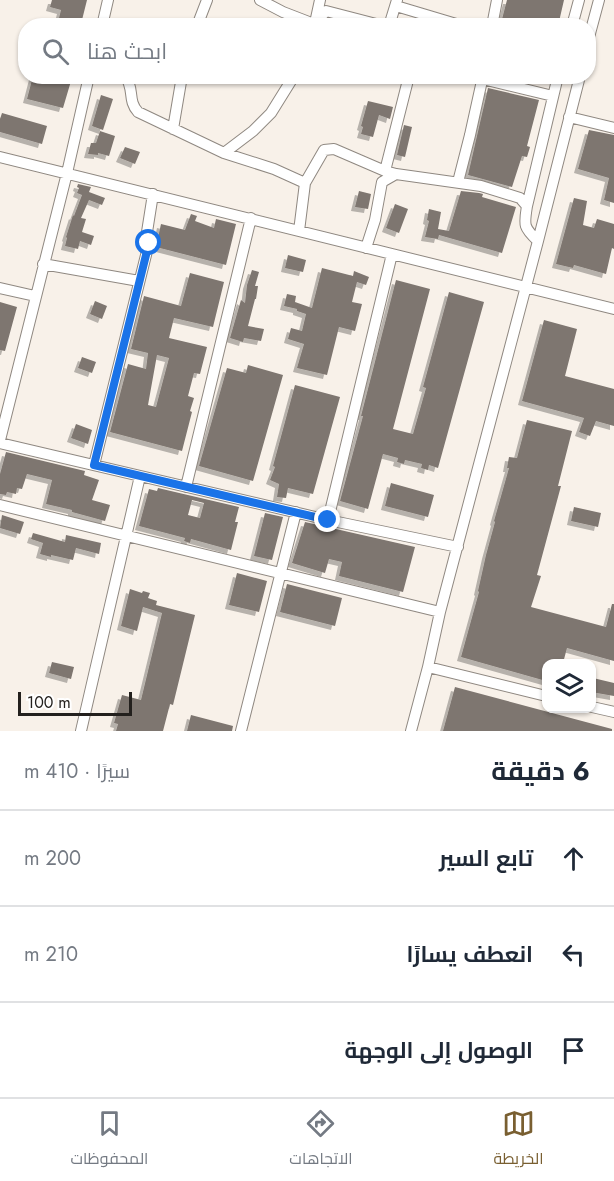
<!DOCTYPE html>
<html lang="ar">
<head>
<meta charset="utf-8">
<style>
	body { margin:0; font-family:Jost,Cairo,sans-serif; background:#f2f2f3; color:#1f2937; direction:rtl }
	.controls { position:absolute; right:18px; bottom:18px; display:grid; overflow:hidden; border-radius:12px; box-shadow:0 2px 4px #0004 }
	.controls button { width:54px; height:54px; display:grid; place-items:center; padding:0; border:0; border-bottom:2px solid #e0e1e3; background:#fff; color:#1f2937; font:30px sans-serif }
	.scale { position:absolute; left:18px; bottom:15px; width:114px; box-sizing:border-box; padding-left:6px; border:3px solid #23201d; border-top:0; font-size:16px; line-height:21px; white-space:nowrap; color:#23201d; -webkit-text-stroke:4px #fff; paint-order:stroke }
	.stop { position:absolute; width:18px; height:18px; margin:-14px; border:4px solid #1a73e8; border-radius:50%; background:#fff }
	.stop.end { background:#1a73e8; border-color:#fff; box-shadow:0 2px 6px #0008 }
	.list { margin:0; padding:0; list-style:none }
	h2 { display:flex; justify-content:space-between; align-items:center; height:78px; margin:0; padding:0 24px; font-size:26px }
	h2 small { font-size:20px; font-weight:400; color:#747a83 }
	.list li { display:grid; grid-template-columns:39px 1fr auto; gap:18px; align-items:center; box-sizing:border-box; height:96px; padding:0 24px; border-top:2px solid #e0e1e3 }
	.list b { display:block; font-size:22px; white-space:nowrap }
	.list em { font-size:20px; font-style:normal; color:#747a83 }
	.icon { flex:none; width:33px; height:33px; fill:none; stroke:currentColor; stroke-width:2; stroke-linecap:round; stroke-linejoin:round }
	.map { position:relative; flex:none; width:614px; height:731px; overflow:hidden; direction:ltr }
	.search { position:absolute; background:#fff; box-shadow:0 2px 4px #0004; left:18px; right:18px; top:18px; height:66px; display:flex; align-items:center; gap:15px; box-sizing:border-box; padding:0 21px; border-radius:24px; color:#747a83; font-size:22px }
	.sheet { height:366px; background:#fff }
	nav { display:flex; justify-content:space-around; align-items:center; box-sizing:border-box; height:84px; border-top:2px solid #e0e1e3; background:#fff; font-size:16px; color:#747a83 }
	nav a { display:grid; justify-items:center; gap:3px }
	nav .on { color:#795f31 }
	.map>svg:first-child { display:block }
	.building { fill:#7e7670; fill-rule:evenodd; filter:url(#shadow) }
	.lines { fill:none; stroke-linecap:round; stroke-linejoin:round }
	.minor-casing { stroke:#8f8881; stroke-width:12 }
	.minor { stroke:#fff; stroke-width:10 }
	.route { stroke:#1a73e8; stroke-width:8 }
</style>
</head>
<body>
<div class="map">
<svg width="614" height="731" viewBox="0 0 614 731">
	<defs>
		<filter id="shadow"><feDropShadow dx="-4" dy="4" stdDeviation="0" flood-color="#0004"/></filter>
	</defs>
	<rect width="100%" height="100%" fill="#f8f1e9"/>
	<path class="building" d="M52,0H87L81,24L59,18L61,10L50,7Z
		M507,0H564L558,26H511L501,23Z
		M33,76H54L71,81L63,108L27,99Z
		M488,88L539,100L527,146L530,147L527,157L522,156L512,187L468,175Z
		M101,95L113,99L103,130L92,126Z
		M368,101L393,107L390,119L379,115L373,137L361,134L363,127L361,126Z
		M2,113L47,126L42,144L0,132V119Z
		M404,125L412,127L405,157L397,155Z
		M589,130L614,135V203L604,200L609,178L578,169Z
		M100,131L115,136L109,156L98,153V155L88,154L91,143H96Z
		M125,147L140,152L135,164L120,158Z
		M78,184L91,187L89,192L105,198L102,205L89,200L81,218L86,219L82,232L94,236L91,245L80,241L78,249L65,246L67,238L66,237L73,215L74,216L82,195L77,193L79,188L77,187Z
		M359,191L371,194L368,209L355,207Z
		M461,191L479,193L483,194L482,197L516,207L502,253L439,235L438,239L425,237L429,221L427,220L429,209L441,212L438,229L449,231Z
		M574,198L587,201L583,225L594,228L597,219L614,224V249L612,248L606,274L574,265L573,268L556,264Z
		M395,204L408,209L399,233L386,228Z
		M191,214L197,216L195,221L214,228L216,219L236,224L226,265L156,247L161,224L185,230Z
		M288,255L306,260L303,272L285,268Z
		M322,268L353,276L354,271L369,277L366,285L357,282L352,302L362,304L355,331L339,327L327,375L297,368L304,344L288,339L291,328L302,331L306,314L297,311V309L284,306L287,294L296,296L295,302L312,308Z
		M252,270L259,272L255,286H258L256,299H255L248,326L264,329L261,341L244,338L243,342L230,338L241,300L245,303L247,285Z
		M190,273L224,282L213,327L174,318L169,338L207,347L200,374L194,373L188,396L194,398L190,411L192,412L182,451L110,432L128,364L146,369L148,353L131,349L144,296L181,306ZM157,355L169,358L156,407L148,405Z
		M396,280L430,289L393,429L413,434L426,388L423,387L449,292L484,302L438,468L429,465L428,470L421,468L422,464L405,460L404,464L397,462L398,458L383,454L368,509L340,501L363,416H361Z
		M95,301L107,306L102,319L90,314Z
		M0,302L17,307L5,351L0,350Z
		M544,320L577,329L565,376L614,389V426L596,421L590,436L579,432L584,418L522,401Z
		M82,357L96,362L92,373L78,368Z
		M248,365L283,375L253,481L199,466L227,368L246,373Z
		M295,385L340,397L313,494L288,488L286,498L277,497L279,484L270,480L275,467L273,466Z
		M527,420L572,431L558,486H561L537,575L541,576L531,607L606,627L612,604H614V661L567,648L563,663H546V681L461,657L479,592L478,591L486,555L495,522L494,521L509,468H507L509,457L517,458Z
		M76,424L92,430L88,444L71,438Z
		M6,452L85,471L84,475L99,480L92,500L110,505L105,521L72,512V510L46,504L52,480L27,474L22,489L17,488L16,494L7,492L6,495L0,494V474Z
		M391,483L434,495L428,517L385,506Z
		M158,488L239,507L235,522H238L231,550L191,539L190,543L184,541L185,538L139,526L149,489L157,491ZM192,500L204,503L200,518L188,515Z
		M574,507L601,513L598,527L571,521Z
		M265,513L283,517L272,560L254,556Z
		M2,515L24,522L20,534L0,528Z
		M305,522L415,547L403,592L339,576L342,562L329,559L325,573L292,563Z
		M33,533L65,542L66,535L101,543L99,554L76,548L73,560L51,555V557L40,554L43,543L31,539Z
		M237,573L267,581L259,612L229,605Z
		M287,584L342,598L335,626L280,612Z
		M130,589L142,593L143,591L150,593L148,598L157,601L156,605L195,615L173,705L170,704L163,731H116L118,724L114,723L122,695L141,700L162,613L143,607L137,631L121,626Z
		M52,662L74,667L71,679L49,673Z
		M593,678L614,683V696L591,692Z
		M455,687L612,729V731H443Z
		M191,715L233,726L232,731H187Z"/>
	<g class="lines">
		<g class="minor-casing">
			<path id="minor" d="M260,0L283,12L314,24
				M396,6L463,26
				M315,23L320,0
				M314,24L326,11L384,26
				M102,26L108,0
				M197,26L207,0
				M389,26L397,0
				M492,26L497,0
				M572,26L579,0
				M588,41L599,0
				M125,76C135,89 127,100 138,112L224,153L274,169L305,183
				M470,76L553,96
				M569,117L614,128
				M173,129L182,76
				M224,153L253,131L271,113L294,76
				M0,157L614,309
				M385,171L409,76
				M458,182L470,135L483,76
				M299,231L305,183L324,150L334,149L385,171L396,174L481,186L520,198L527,206
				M538,241C523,227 524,225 527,206L558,76
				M366,248L375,220L382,182L396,174
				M43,264L139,281
				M0,288L35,296
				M0,440L67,173L89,76
				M0,443L328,520L458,547
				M94,465L149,243L147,232L153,194
				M186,487L251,218
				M0,505L440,612
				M328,520L392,254
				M428,667L546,696
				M592,707L614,712
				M81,731L140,476
				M241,731L296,512
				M411,731L428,667L440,612L538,241L580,76"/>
		</g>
		<use href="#minor" class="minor"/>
	</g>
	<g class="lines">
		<path class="route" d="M149,243L94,465L328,520"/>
	</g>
</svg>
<div class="controls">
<button><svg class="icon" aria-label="layers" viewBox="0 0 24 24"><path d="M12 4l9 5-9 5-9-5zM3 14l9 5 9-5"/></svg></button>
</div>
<div class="scale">100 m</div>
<div class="stop" style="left:149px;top:243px"></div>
<div class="stop end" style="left:328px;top:520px"></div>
<div class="search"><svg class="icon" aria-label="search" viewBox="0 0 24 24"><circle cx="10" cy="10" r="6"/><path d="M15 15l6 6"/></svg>ابحث هنا</div>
</div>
<section class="sheet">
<h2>6 دقيقة<small>سيرًا · 410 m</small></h2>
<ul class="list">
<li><svg class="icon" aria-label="ahead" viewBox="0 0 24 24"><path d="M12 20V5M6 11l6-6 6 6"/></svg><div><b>تابع السير</b></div><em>200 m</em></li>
<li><svg class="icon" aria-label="left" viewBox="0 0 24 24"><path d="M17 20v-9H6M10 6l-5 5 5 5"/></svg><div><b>انعطف يسارًا</b></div><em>210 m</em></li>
<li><svg class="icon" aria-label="arrive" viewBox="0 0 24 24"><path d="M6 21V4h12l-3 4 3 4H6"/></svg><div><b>الوصول إلى الوجهة</b></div></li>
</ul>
</section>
<nav>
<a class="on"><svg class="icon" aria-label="map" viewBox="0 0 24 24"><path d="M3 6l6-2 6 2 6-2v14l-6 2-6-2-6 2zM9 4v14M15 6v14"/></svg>الخريطة</a>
<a><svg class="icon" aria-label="directions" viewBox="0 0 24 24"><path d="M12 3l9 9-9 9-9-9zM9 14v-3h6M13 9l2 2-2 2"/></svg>الاتجاهات</a>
<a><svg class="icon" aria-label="saved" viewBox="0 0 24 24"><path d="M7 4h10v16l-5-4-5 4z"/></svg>المحفوظات</a>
</nav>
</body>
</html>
